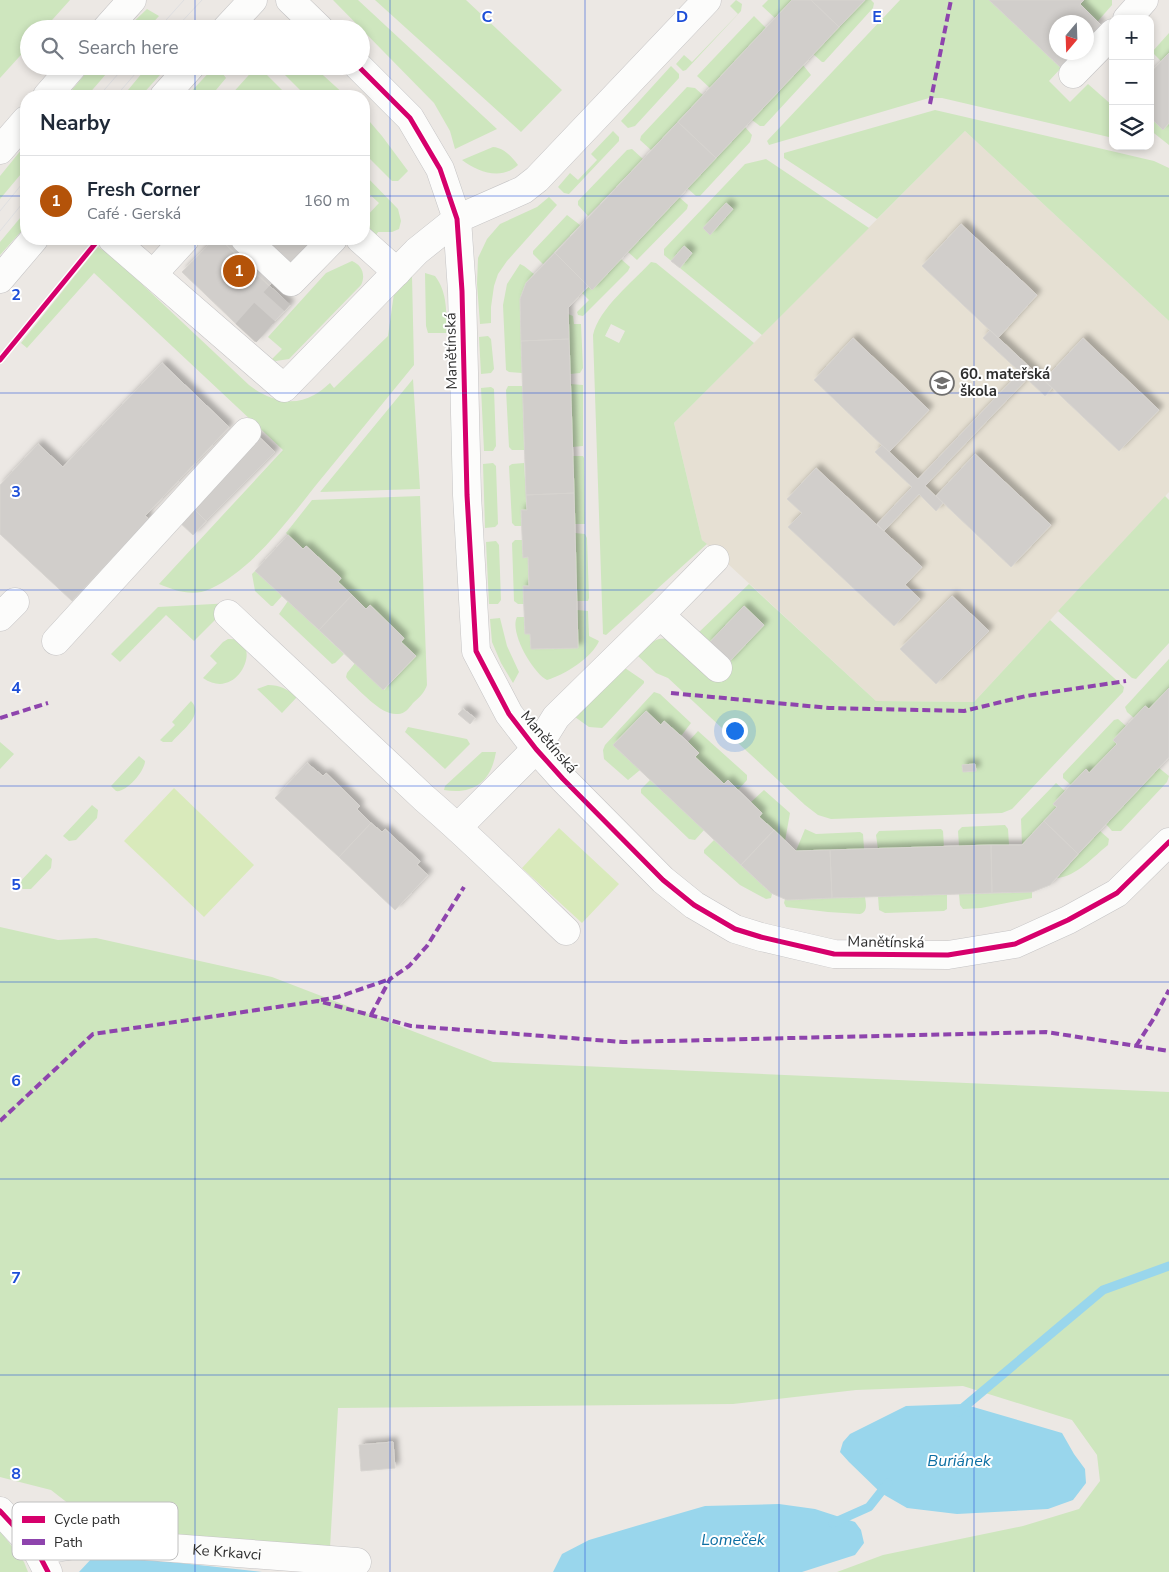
<!DOCTYPE html>
<html lang="en">
<head>
<meta charset="utf-8">
<style>
	body { margin:0; font-family:"Nunito Sans",sans-serif; background:#f2f2f3; color:#1f2937 }
	.controls { position:absolute; right:15px; top:15px; display:grid; overflow:hidden; border-radius:10px; box-shadow:0 2px 8px #0003 }
	.controls button { width:45px; height:45px; display:grid; place-items:center; padding:0; border:0; border-bottom:1px solid #e0e1e3; background:#fff; color:#1f2937; font:25px sans-serif }
	.compass { position:absolute; left:1049px; top:15px; width:45px; height:45px; border-radius:50%; background:#fff; box-shadow:0 2px 8px #0003; rotate:199deg }
	.you { position:absolute; left:734px; top:730px; width:18px; height:18px; margin:-12px; border:4px solid #fff; border-radius:50%; background:#1a73e8; box-shadow:0 0 0 8px #1a73e833 }
	.badge { display:grid; place-items:center; width:32px; height:32px; border-radius:50%; background:#b45309; color:#fff; font-size:16px; font-weight:700 }
	.pin { position:absolute; translate:-50% -50%; border:2px solid #fff; box-shadow:0 1px 5px #0006 }
	.list { margin:0; padding:0; list-style:none }
	h2 { display:flex; justify-content:space-between; align-items:center; height:65px; margin:0; padding:0 20px; font-size:21px }
	h2 small { font-size:16px; font-weight:400; color:#747a83 }
	.list li { display:grid; grid-template-columns:32px 1fr auto; gap:15px; align-items:center; box-sizing:border-box; height:90px; padding:0 20px; border-top:1px solid #e0e1e3 }
	.list b { display:block; font-size:19px; white-space:nowrap }
	.list p { margin:0; font-size:16px; white-space:nowrap; color:#747a83 }
	.list em { font-size:16px; font-style:normal; color:#747a83 }
	.icon { flex:none; width:28px; height:28px; fill:none; stroke:currentColor; stroke-width:2; stroke-linecap:round; stroke-linejoin:round }
	.map { position:relative; flex:none; width:1169px; height:1572px; overflow:hidden }
	.search { position:absolute; background:#fff; box-shadow:0 2px 8px #0003; left:20px; top:20px; width:350px; height:55px; display:flex; align-items:center; gap:12px; box-sizing:border-box; padding:0 18px; border-radius:28px; color:#747a83; font-size:19px }
	.panel { position:absolute; background:#fff; box-shadow:0 2px 8px #0003; left:20px; top:90px; width:350px; height:155px; border-radius:20px }
	.map>svg:first-child { display:block }
	.education { fill:#e6e0d3 }
	.green { fill:#cee6be; fill-rule:evenodd }
	.pitch { fill:#d9eabb }
	.water { fill:#99d6ec }
	.lines { fill:none; stroke-linecap:round; stroke-linejoin:round }
	.stream { stroke:#99d6ec; stroke-width:9 }
	.building { fill:#d1cecb; stroke:#d7d4d0; filter:url(#shadow) }
	.minor-tunnel { stroke:#c6c3c0; stroke-width:28; stroke-dasharray:28 14; stroke-linecap:butt }
	.minor-casing { stroke:#c5c4c5; stroke-width:29 }
	.minor { stroke:#fcfcfb; stroke-width:28 }
	.tram { stroke:#dfdfe1; stroke-width:1 }
	.quiet { stroke:#8e44ad; stroke-width:4; stroke-dasharray:8 4; stroke-linecap:butt }
	.cycleway-casing { stroke:#fff; stroke-width:8 }
	.cycleway { stroke:#d6006c; stroke-width:5 }
	.grid { fill:none; stroke:#1d4ed8; stroke-width:1; stroke-opacity:0.55 }
	.labels { text-anchor:middle; stroke-width:4; stroke-linejoin:round; paint-order:stroke }
	.street-label { font-size:15px; fill:#2e2e2e; stroke:#fff }
	.poi-label { font-size:15px; font-weight:bold; fill:#2e2e2e; stroke:#fff; text-anchor:start }
	.water-label { font-size:16px; font-style:italic; fill:#0d6fa3; stroke:#fff }
	.key { fill:#fff; stroke:#c0c0c0; stroke-width:1 }
	.key-label { font-size:14px; fill:#2e2e2e }
	.grid-label { font-size:16px; text-anchor:middle; font-weight:bold; fill:#1d4ed8; stroke:#fff; stroke-width:4; stroke-linejoin:round; paint-order:stroke }
</style>
</head>
<body>
<div class="map">
<svg width="1169" height="1572" viewBox="0 0 1169 1572">
	<defs>
		<filter id="shadow"><feDropShadow dx="4.5" dy="-4.5" stdDeviation="2.5" flood-color="#0004"/></filter>
	</defs>
	<rect width="100%" height="100%" fill="#ece8e4"/>
	<path class="education" d="M965,131L1169,321V492L974,702L876,701L702,540L674,423Z"/>
	<path class="green" d="M0,0H70L44,29H29V46L0,78Z
		M333,0H358L497,129L455,149L450,131L434,103Z
		M375,0H466L562,90L521,132Z
		M736,0L742,4L741,11L686,70L683,71L676,64L684,55L692,62L738,14L730,6Z
		M768,0H792L775,18L762,6Z
		M865,0H871L874,3L873,8L824,62H822L813,54Z
		M900,0H989L1061,68L1049,81L1070,102L1088,84L1113,106V138L942,98H929L769,145L767,141Z
		M1084,0H1112V5L1098,21L1080,4Z
		M147,9L159,16L147,29H126Z
		M754,16L766,28L710,88L697,76Z
		M1169,33V53L1161,61L1152,52Z
		M803,65L811,75L764,126H760L752,120Z
		M92,66H113L87,96H67Z
		M148,66H168L141,96H123Z
		M215,66H217L226,78L211,96H187Z
		M257,66L261,69L288,96H230Z
		M276,66H313L346,96H306Z
		M671,66L679,74V78L635,126L628,128L621,121Z
		M687,87L695,88L703,95L651,150L640,140L641,136Z
		M935,110L1154,161L1169,168V321L965,131L877,219L784,158V153Z
		M364,115L382,136L408,171L398,181H392L364,153Z
		M1150,117L1163,130L1169,123V145L1150,130Z
		M745,127L752,135L750,142L700,196H696L687,188Z
		M613,131L619,137V141L569,194L564,193L558,187L570,173L578,180L597,160L591,154Z
		M26,144V168L0,199V176Z
		M493,147C504,148 511,156 518,165C501,181 478,172 462,160Z
		M632,149L643,159L588,216L578,205V201L627,150Z
		M766,159L869,228L762,335L664,255V249L745,164Z
		M364,174L398,209L401,221L399,229L392,232H378L375,237L364,229V219L379,203L364,189Z
		M549,197L557,205L507,261L498,274L494,286L491,307V323L480,324L477,284L478,258L487,239L500,224L537,207Z
		M679,197L688,205L687,209L637,260L628,252Z
		M26,211V226L0,255V242Z
		M567,215L580,225L543,264L533,254V251Z
		M98,247L113,257L249,385C267,399 292,408 314,395C320,392 325,387 330,383L334,388L388,336L394,293L412,276L414,365C386,399 358,434 330,468C297,507 258,567 210,589C193,597 176,591 159,584L283,450L94,273L27,348L21,343Z
		M621,259L630,267L628,271L583,316L578,315L577,312L589,300L582,293Z
		M352,261C362,265 366,275 361,285L289,359L276,361L271,360L282,349L268,337L326,273Z
		M651,262L656,263L754,343L674,423L702,540L707,544L606,635L603,634L593,335C599,308 633,282 651,262ZM611,324L625,331L619,343L605,336Z
		M520,264L524,266L534,274L526,283L520,299L522,373L509,372L506,370L503,305L507,284Z
		M425,273L435,276C448,293 446,313 447,333H428L426,326Z
		M568,314L573,316L574,324H581L583,368L580,373L570,374Z
		M488,336L491,339L494,369L491,373L481,374L479,337Z
		M413,379L420,489L320,492Z
		M570,384L583,385V446L572,447Z
		M508,386H523L524,450H512L509,447L506,390Z
		M491,387L494,389L496,446L493,451H484L481,388Z
		M572,456H583L584,458L585,524H574Z
		M493,463L496,466L498,524L495,527L485,528L483,464Z
		M524,463L527,510H521L522,526H515L512,523L509,466L512,464Z
		M420,496L427,685C425,692 419,698 413,703C409,708 405,714 398,714C381,716 360,690 348,680L346,677L347,673L355,663L384,690L416,656L401,642L404,638L370,605L366,609L338,582L341,578L307,546L303,549L286,533L312,500Z
		M1165,496L1169,500V643L1136,679L1132,678L1058,611Z
		M575,533L585,534L587,538L589,598L588,601H577Z
		M515,540H522L523,557H528L529,586L524,604H518L514,601L512,543Z
		M496,541L499,545L501,600L498,604H489L486,542Z
		M255,571L282,596L273,606H271L255,591L252,574Z
		M749,584L876,701L974,702L1050,620L1124,687L1123,692L1012,809L1002,813L831,819L818,815L805,805L668,678L656,673L637,655C648,645 655,636 670,639L727,664L763,625L707,645L696,635Z
		M288,601L344,654L335,663L332,664L279,614Z
		M232,603L194,641L166,615L120,662L111,654L158,607Z
		M577,610L588,611L589,636L599,641C592,658 564,675 547,680C533,673 509,632 517,617H524L525,634H530L531,649L578,648Z
		M500,618L507,646L519,672L513,683L501,663L492,642L490,619Z
		M228,639C266,636 240,704 203,678L217,663L210,656L223,642Z
		M1169,659V688L1149,709L1145,706L1134,718L1127,712L1125,707Z
		M625,668L644,681V683L607,723L602,728L589,727L575,717Z
		M268,685C280,685 287,689 297,697L282,713L257,689Z
		M654,692L660,694L691,723L681,736L664,721L661,725L646,711L613,745L640,770L628,780L604,759L603,750L605,745Z
		M191,701C205,715 181,731 172,742H163L160,740L175,725L172,722Z
		M1118,719L1126,726L1113,740L1117,744L1089,773L1086,769L1071,785L1063,778V774L1114,720Z
		M408,727L467,739L470,744L445,769L405,732Z
		M698,731L747,775V780L738,790L728,780L724,784L695,757L699,753L688,742Z
		M0,742L14,754L0,769Z
		M482,752H496C491,781 475,795 444,790L445,786Z
		M139,756L145,761C145,771 126,793 116,791L111,786Z
		M1159,768L1169,776L1167,782L1121,831H1112L1106,824Z
		M650,780L704,830L695,840L689,839L641,793V789Z
		M1056,783L1065,791L1053,804L1057,807L1022,845L1021,819Z
		M764,790L790,813L785,841L759,817L762,813L751,802Z
		M92,805L98,810L97,818L76,840L69,841L63,836Z
		M1005,825L1008,829L1009,845L959,846L958,831L962,827Z
		M805,829L816,834L860,832L863,834L864,849L796,851Z
		M941,829L943,831L944,847L878,849L876,835L879,831Z
		M1100,831L1109,839L1108,845C1094,856 1076,877 1057,878Z
		M714,840L772,894L771,898L766,899L740,885L704,853V850Z
		M46,854L52,859L51,868L31,889H23L17,885Z
		M1032,892V898L981,908L963,909L960,905L959,894Z
		M947,894V909L944,911L885,913L879,910L878,896Z
		M865,897C866,904 868,912 860,914L828,912L786,907L784,903L785,899Z
		M0,927L58,940L96,938L272,977L493,1062L1169,1092V1572H837L883,1555L1023,1526L1079,1509L1100,1481L1097,1455L1072,1420L963,1386L856,1390L733,1404L338,1408L330,1548L105,1532L51,1490L0,1477Z
		M0,1531L24,1562L28,1572H0Z"/>
	<path class="pitch" d="M174,788L254,865L204,917L124,841Z
		M559,828L619,884L582,923L522,868Z"/>
	<path class="water" d="M963,1404L1062,1433L1074,1454L1085,1469L1086,1483L1073,1500L1048,1509L957,1514L907,1508L881,1493L849,1462L840,1452L843,1442L850,1434L906,1406Z
		M779,1504L815,1509L855,1522L861,1530L864,1543L855,1555L802,1572H553L562,1554L589,1540L636,1526L705,1506Z
		M107,1555L262,1572H79L93,1557Z"/>
	<g class="lines">
		<path class="stream" d="M958,1412L1103,1290L1169,1266
			M833,1523L869,1507L888,1483"/>
	</g>
	<path class="building" d="M792,0H811L839,27L716,158L678,122Z
		M811,0H865L839,27Z
		M989,0H1084L1080,4L1101,25L1086,41V22H1056V52H1075L1061,68Z
		M1169,53V123L1163,130L1150,117V73Z
		M678,122L716,158L592,290L555,253Z
		M726,203L733,209L710,235L703,228Z
		M961,224L1037,295L998,338L922,266Z
		M214,239H220L290,305L255,342L182,272Z
		M220,239H332L291,263L269,286Z
		M684,246L692,253L680,268L671,261Z
		M555,253L588,286L568,308L569,339L521,341L520,299L526,283Z
		M990,330L1052,388L1045,396L1027,379L925,486L943,503L936,511L919,494L884,531L877,524L912,487L875,452L882,445L918,479L1020,372L983,338Z
		M853,338L929,410L889,452L814,380Z
		M1083,338L1159,410L1119,451L1044,380Z
		M569,339L574,493L526,495L521,341Z
		M162,363L229,427L145,516L149,519L72,601L0,534V485L38,444L63,467Z
		M257,435L275,452L206,521L190,505Z
		M975,454L1051,525L1011,567L936,496Z
		M816,468L922,567L905,585L920,599L894,626L788,527L802,513L787,499Z
		M574,493L578,648L531,649L530,634H525L523,586H529L528,557L523,558L521,510H527L526,495Z
		M190,505L206,521L193,535L177,520Z
		M288,535L303,549L306,546L341,578L338,582L352,595L319,630L255,571Z
		M352,595L366,609L370,605L404,638L401,642L416,656L383,690L319,630Z
		M952,596L989,631L936,684L900,649Z
		M744,606L764,625L727,664L707,645Z
		M1169,688V757L1078,854L1044,821L1057,807L1053,804L1067,789L1086,769L1089,773L1117,744L1113,740L1145,706L1149,709Z
		M463,709L475,718L470,724L458,714Z
		M646,711L661,725L664,721L688,742L699,753L695,757L724,784L728,780L738,790L762,813L759,817L774,830L741,865L613,745Z
		M307,763L323,776L326,773L360,806L357,809L371,823L339,857L275,798Z
		M975,764L976,771L963,772L962,765Z
		M1044,821L1078,854L1050,885L1032,892L992,893L991,845H1022Z
		M371,823L382,832L385,829L400,843L420,861L417,865L428,875L395,910L339,857Z
		M774,830L796,851L830,850L832,898L787,900L771,893L741,865Z
		M991,845L992,893L832,898L830,850Z
		M393,1442L395,1468L361,1471L359,1445Z"/>
	<g class="lines">
		<path class="minor-tunnel" d="M246,333L280,295"/>
		<g class="minor-casing">
			<g id="minor">
				<path d="M290,0L320,29"/>
				<path d="M1127,19L1144,0"/>
				<path d="M106,29L132,0"/>
				<path d="M226,29L253,0"/>
				<path d="M358,66L410,118L440,169L457,219L462,291L467,495L476,651L509,714L536,749L563,779L663,880L694,905L735,929L761,937L834,954L948,955L1015,944L1068,920L1117,893L1169,842"/>
				<path d="M1073,74L1113,33"/>
				<path d="M47,96L73,66"/>
				<path d="M164,96L191,66"/>
				<path d="M0,150L26,120"/>
				<path d="M112,239L284,388L417,251L457,219L523,190L537,179L707,0"/>
				<path d="M245,239L291,282L333,239"/>
				<path d="M360,239L397,272"/>
				<path d="M153,274L185,239"/>
				<path d="M0,279L34,239"/>
				<path d="M228,614L424,798C473,840 519,886 566,931"/>
				<path d="M660,615L718,668"/>
				<path d="M0,617L15,602"/>
				<path d="M56,641L247,432"/>
				<path d="M458,827L536,749L556,717L660,615L715,559"/>
				<path d="M0,1511L37,1551L48,1572"/>
				<path id="s1" d="M37,1551L93,1542L357,1562"/>
			</g>
		</g>
		<use href="#minor" class="minor"/>
		<path class="tram" d="M158,29L184,0
			M175,29L202,0
			M99,96L125,66
			M116,96L142,66
			M0,211L26,179
			M0,231L26,199"/>
		<path class="quiet" d="M930,104L951,0
			M671,693L829,708L964,711L1026,696L1126,681
			M0,718L48,703
			M321,1000L338,997L390,979
			M371,1015L390,979L409,966L427,946L464,887
			M1136,1046L1154,1018L1169,990
			M0,1121L93,1034L318,1001L411,1026L623,1042L1046,1032L1169,1051"/>
		<g class="cycleway-casing">
			<path id="cycleway" d="M358,66L410,118L440,169L457,219L462,291L467,495L476,651L509,714L536,749L563,779L663,880L694,905L735,929L761,937L834,954L948,955L1015,944L1068,920L1117,893L1169,842
				M0,360L99,239
				M0,1511L37,1551L48,1572"/>
		</g>
		<use href="#cycleway" class="cycleway"/>
	</g>
	<path class="grid" d="M195,0V29M390,0V1572M585,0V1572M779,0V1572M974,0V1572M195,66V96M0,196H26M364,196H1169M195,239V1572M0,393H1169M0,590H1169M0,786H1169M0,982H1169M0,1179H1169M0,1375H1169"/>
	<defs>
		<g id="school-ring" transform="scale(1.25)"><circle r="9.5" fill="#fff" stroke="#706f6e" stroke-width="1.5"/><path d="M0-5L7-2L0 1L-7-2ZM-4 1L0 2.5L4 1V4Q0 6-4 4Z" fill="#706f6e"/></g>
	</defs>
	<g fill-rule="evenodd">
		<use href="#school-ring" x="942" y="383"/>
	</g>
	<g class="labels">
		<g class="street-label">
			<text transform="translate(451 351) rotate(-91)" y="5">Manětínská</text>
			<text transform="translate(549 742) rotate(49)" y="5">Manětínská</text>
			<text transform="translate(886 942) rotate(1)" y="5">Manětínská</text>
			<text dy="5" stroke="none"><textPath href="#s1" startOffset="191">Ke Krkavci</textPath></text>
		</g>
		<g class="poi-label">
			<text x="960" y="379">60. mateřská<tspan x="960" dy="17">škola</tspan></text>
		</g>
		<g class="water-label">
			<text x="959" y="1466">Buriánek</text>
			<text x="733" y="1545">Lomeček</text>
		</g>
	</g>
	<rect x="12" y="1502" width="166" height="58" rx="8" class="key"/>
	<rect x="22" y="1516" width="23" height="7" fill="#d6006c"/>
	<rect x="22" y="1539" width="23" height="6" fill="#8e44ad"/>
	<g class="key-label">
		<text x="54" y="1524">Cycle path</text>
		<text x="54" y="1547">Path</text>
	</g>
	<g class="grid-label">
		<text x="487" y="22">C</text>
		<text x="682" y="22">D</text>
		<text x="877" y="22">E</text>
		<text x="16" y="300">2</text>
		<text x="16" y="497">3</text>
		<text x="16" y="693">4</text>
		<text x="16" y="890">5</text>
		<text x="16" y="1086">6</text>
		<text x="16" y="1283">7</text>
		<text x="16" y="1479">8</text>
	</g>
</svg>
<div class="controls">
<button>+</button>
<button>−</button>
<button><svg class="icon" aria-label="layers" viewBox="0 0 24 24"><path d="M12 4l9 5-9 5-9-5zM3 14l9 5 9-5"/></svg></button>
</div>
<svg class="compass" viewBox="-18 -18 36 36"><path d="M0-13l5 13h-10z" fill="#e53935"/><path d="M0 13l5-13h-10z" fill="#747a83"/></svg>
<div class="you"></div>
<div class="pin badge" style="left:239px;top:271px">1</div>
<div class="search"><svg class="icon" aria-label="search" viewBox="0 0 24 24"><circle cx="10" cy="10" r="6"/><path d="M15 15l6 6"/></svg>Search here</div>
<section class="panel">
<h2>Nearby<small></small></h2>
<ul class="list">
<li><span class="badge">1</span><div><b>Fresh Corner</b><p>Café · Gerská</p></div><em>160 m</em></li>
</ul>
</section>
</div>
</body>
</html>
